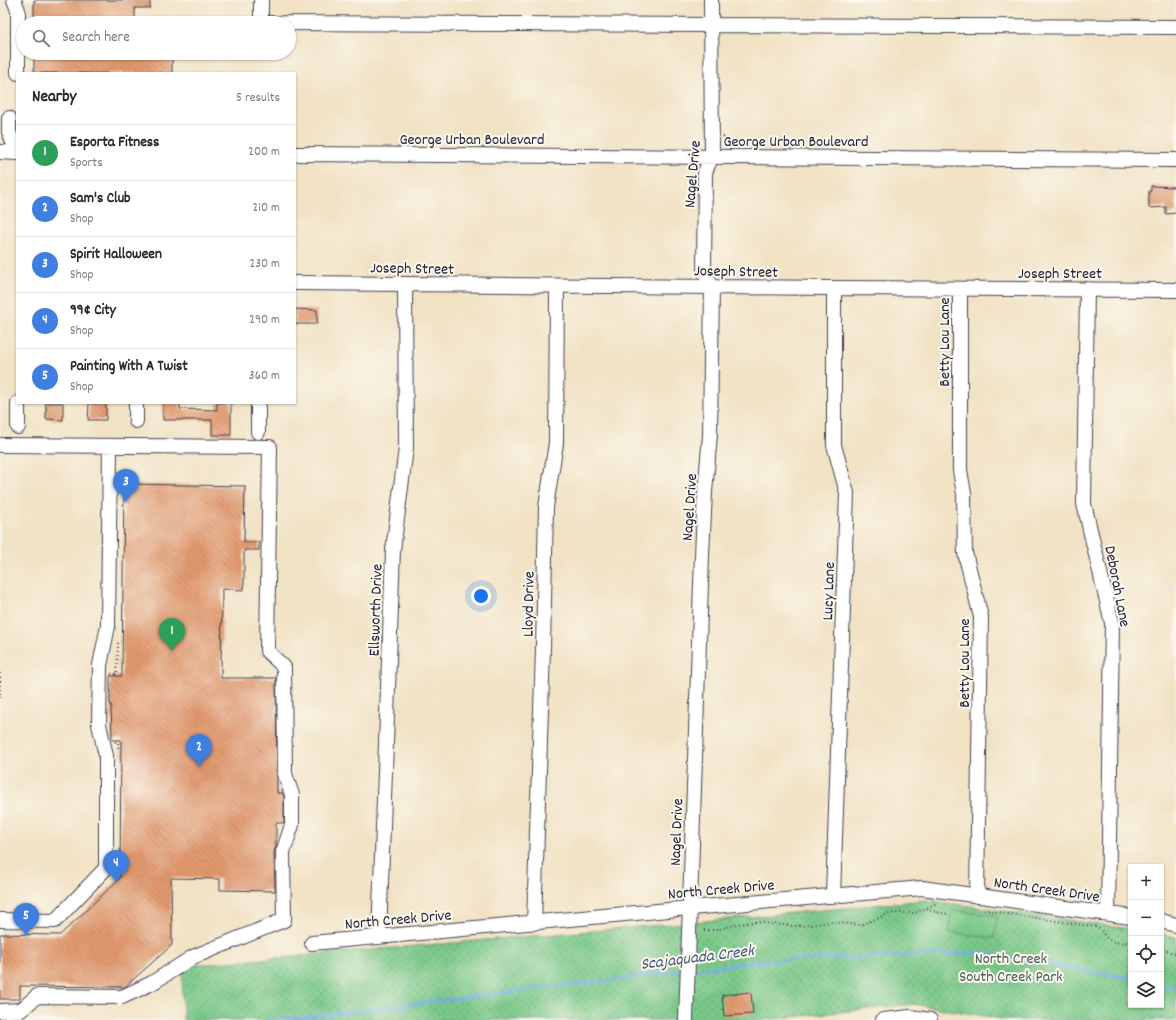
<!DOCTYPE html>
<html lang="en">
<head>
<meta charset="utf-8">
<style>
	body { margin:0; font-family:Dekko,sans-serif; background:#f2f2f3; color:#2b2b33 }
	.controls { position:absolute; right:12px; bottom:12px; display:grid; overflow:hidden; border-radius:0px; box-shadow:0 1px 3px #0004 }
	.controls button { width:36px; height:36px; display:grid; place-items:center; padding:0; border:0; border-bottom:1px solid #e1e1e2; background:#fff; color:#2b2b33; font:20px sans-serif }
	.you { position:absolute; left:481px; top:596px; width:14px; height:14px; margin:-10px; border:3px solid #fff; border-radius:50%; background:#1a73e8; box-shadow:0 0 0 6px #1a73e833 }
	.badge { display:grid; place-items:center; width:26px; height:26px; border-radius:50%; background:#ea580c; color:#fff; font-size:13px; font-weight:700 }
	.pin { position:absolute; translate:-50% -33px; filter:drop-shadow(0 1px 2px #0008) }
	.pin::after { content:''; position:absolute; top:21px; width:14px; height:12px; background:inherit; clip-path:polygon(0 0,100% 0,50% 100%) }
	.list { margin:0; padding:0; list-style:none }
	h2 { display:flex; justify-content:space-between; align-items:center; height:52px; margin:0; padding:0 16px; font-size:17px }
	h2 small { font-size:13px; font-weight:400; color:#7c7c81 }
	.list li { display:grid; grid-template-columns:26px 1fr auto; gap:12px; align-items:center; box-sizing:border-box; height:56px; padding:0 16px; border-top:1px solid #e1e1e2 }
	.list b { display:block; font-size:15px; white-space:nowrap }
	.list p { margin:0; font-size:13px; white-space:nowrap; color:#7c7c81 }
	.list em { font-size:13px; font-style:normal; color:#7c7c81 }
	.icon { flex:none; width:22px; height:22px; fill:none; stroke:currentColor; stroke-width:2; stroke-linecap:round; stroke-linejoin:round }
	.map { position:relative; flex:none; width:1176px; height:1020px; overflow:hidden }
	.search { position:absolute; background:#fff; box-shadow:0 1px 3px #0004; left:16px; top:16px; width:280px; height:44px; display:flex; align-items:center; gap:10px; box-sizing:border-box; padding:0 14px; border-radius:22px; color:#7c7c81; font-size:15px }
	.panel { position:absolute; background:#fff; box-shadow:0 1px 3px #0004; left:16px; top:72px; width:280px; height:332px; border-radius:0px }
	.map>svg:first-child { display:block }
	.green { fill:url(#green-dots); stroke:#4e7562 }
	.pitch { fill:#79c888; stroke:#4e7562 }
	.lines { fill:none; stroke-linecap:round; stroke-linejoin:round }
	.stream { stroke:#73abe2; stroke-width:3 }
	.building { fill:url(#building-back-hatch) }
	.minor-casing { stroke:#413f50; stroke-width:16 }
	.path { stroke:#413f50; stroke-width:2; stroke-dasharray:1 3; stroke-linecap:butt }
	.minor { stroke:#fff; stroke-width:14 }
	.labels { text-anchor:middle; stroke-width:4; stroke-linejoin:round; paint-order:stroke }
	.street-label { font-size:16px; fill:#22223b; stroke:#fbf7ec }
	.park-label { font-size:16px; fill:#405c56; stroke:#fbf7ec }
	.water-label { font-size:17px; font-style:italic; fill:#42597e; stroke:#fbf7ec }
</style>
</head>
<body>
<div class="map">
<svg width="1176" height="1020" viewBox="0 0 1176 1020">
	<defs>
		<pattern id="green-dots" width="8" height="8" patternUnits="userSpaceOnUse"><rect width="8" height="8" fill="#79c888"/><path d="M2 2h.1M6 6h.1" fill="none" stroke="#63a270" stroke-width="1.8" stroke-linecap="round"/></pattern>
		<pattern id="building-back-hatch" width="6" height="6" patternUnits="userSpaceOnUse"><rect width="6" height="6" fill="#e29a6e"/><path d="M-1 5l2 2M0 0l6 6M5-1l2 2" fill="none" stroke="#b77d5c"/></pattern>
	</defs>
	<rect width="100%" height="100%" fill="#fbf7ec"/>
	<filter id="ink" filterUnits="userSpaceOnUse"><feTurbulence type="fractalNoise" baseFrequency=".025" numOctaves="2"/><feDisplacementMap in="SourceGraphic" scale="8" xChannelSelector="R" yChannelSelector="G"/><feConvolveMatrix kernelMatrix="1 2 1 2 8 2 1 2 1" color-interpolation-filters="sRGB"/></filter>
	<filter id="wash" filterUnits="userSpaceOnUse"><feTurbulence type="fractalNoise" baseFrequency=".012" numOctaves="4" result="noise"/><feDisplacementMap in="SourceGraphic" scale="16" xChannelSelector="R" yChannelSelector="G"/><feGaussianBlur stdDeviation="0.9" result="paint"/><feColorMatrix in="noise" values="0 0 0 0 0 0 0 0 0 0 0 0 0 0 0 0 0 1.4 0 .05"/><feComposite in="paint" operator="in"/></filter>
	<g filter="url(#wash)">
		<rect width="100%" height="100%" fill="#f1e2c4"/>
		<path class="green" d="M926,900L1131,929V1005H1161V934L1176,937V1020H1007L914,1004L763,1020H183L182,966L708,921Z"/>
		<path class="pitch" d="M952,910L997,916L994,938L949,932Z"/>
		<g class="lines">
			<path class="stream" d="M692,970L760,961L979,953L1131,978
				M1161,985L1176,988
				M267,1020L306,1017L684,971"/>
		</g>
		<g id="blocks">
			<path class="building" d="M34,0H150V8H135V21H124V23H34Z
				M34,53H172V73H34Z
				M1151,186L1176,187V213L1166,214V207L1149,208V191H1151Z
				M295,309L317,310V324H295Z
				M46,403H63V420L46,419Z
				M89,403H106V420H88Z
				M163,403H180V409L217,410V403H231V435H212V420H163Z
				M124,484L245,486L244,542H259V550H244V590L222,589L221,678H276L277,793H282L284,796V823H276V846L274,852L275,891L220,890V879L171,878L172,945L127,985L124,987L20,986V999H0V934L60,935L120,878L121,740H112L111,704H110V676H122Z
				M751,992L753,1014L724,1016L722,995Z"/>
		</g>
	</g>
	<g filter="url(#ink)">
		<use href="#blocks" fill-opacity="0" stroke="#413f50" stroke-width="1"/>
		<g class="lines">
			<g class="minor-casing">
				<path id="minor" d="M14,0L18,10V73
					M261,0V23L1176,27
					M9,118V132L17,152
					M0,152L17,153
					M295,154L1176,160
					M295,283L834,288L1176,290
					M960,289V470L964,494L965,553L981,617L977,896
					M1087,289L1084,504L1112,623L1108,914
					M18,403V427
					M136,421V403
					M258,432V403
					M0,445L270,447L267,651L284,667L285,774L292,795V825L283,852L284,920L193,957L152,983L122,997L37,996L21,1010L0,1011
					M833,896L847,493L834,445V288
					M0,920L55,921L106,868V756L99,724L100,665L108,626L110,446
					M1161,921L1176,925
					M534,923L543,649L546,507L556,443L557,286
					M379,937L393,550L406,448L405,284
					M312,943L690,908L922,888L1131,917
					M686,1020L702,555L705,492L710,435L712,287L704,271L705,172L712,156L711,0
					M883,1020L910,1017L930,1020"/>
			</g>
			<path class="path" d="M723,137H726V141
				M111,674H117L118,643
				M0,698V668
				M115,742H118V749
				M927,908L931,911L948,914
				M984,910L1096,927C1101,929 1102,932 1105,936C1111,944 1122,943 1131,942
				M704,930H716L738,924L755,922L794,926L810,925L832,922L861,925L888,914L892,913H915L935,904L938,903
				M1161,945L1165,950L1176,954"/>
			<use href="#minor" class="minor"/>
		</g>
	</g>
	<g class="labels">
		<g class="street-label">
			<text x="472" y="144">George Urban Boulevard</text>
			<text x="796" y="146">George Urban Boulevard</text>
			<text transform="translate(691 174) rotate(-85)" y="6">Nagel Drive</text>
			<text transform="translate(412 267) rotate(1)" y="6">Joseph Street</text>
			<text transform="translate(736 270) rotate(1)" y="6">Joseph Street</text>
			<text x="1060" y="278">Joseph Street</text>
			<text transform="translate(943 342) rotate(-90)" y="6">Betty Lou Lane</text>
			<text transform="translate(688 507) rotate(-86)" y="6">Nagel Drive</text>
			<text transform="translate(1119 586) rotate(79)" y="6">Deborah Lane</text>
			<text transform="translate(827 591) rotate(-88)" y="6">Lucy Lane</text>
			<text transform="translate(527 604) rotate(-89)" y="6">Lloyd Drive</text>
			<text transform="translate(374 610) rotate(-88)" y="6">Ellsworth Drive</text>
			<text transform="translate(963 663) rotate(-90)" y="6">Betty Lou Lane</text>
			<text transform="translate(675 832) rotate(-88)" y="6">Nagel Drive</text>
			<text transform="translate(721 888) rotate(-5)" y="6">North Creek Drive</text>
			<text transform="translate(1047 888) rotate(8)" y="6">North Creek Drive</text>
			<text transform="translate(398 918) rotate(-5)" y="6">North Creek Drive</text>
		</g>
		<g class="park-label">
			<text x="1011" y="963">North Creek<tspan x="1011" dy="18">South Creek Park</tspan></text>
		</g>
		<g class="water-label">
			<text transform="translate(697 956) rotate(-7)" y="6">Scajaquada Creek</text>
		</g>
	</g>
</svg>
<div class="controls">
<button>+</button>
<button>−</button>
<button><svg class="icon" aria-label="locate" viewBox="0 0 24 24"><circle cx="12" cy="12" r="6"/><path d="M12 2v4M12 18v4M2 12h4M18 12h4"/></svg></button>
<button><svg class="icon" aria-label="layers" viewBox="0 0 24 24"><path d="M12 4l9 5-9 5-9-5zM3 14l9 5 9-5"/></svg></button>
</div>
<div class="you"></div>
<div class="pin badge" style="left:172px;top:651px;background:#2e9e5b">1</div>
<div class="pin badge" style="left:199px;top:767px;background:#3f7fe0">2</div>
<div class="pin badge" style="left:126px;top:502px;background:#3f7fe0">3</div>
<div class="pin badge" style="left:116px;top:883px;background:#3f7fe0">4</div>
<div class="pin badge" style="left:26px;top:936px;background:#3f7fe0">5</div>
<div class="search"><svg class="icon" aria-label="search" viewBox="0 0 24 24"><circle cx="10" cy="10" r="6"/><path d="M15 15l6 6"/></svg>Search here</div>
<section class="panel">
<h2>Nearby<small>5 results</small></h2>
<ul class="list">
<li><span class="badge" style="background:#2e9e5b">1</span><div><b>Esporta Fitness</b><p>Sports</p></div><em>200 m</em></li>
<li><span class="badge" style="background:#3f7fe0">2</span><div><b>Sam's Club</b><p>Shop</p></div><em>210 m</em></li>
<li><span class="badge" style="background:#3f7fe0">3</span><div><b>Spirit Halloween</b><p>Shop</p></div><em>230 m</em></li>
<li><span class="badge" style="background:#3f7fe0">4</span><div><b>99¢ City</b><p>Shop</p></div><em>290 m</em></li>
<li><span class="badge" style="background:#3f7fe0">5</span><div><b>Painting With A Twist</b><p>Shop</p></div><em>360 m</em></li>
</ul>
</section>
</div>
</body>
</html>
